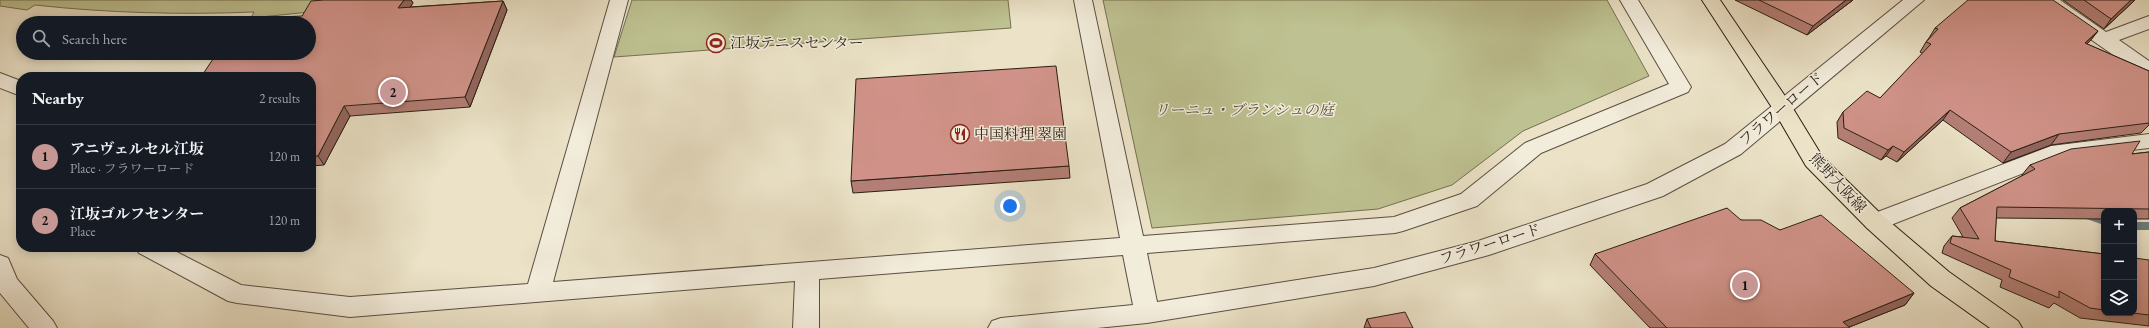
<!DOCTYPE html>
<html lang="en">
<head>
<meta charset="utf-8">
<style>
	body { margin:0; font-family:"EB Garamond","Noto Serif JP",serif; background:#242831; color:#f1f3f6 }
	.controls { position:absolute; right:12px; bottom:12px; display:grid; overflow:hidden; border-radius:8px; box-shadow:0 2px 10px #0003 }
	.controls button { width:36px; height:36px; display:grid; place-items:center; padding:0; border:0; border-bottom:1px solid #363941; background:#171b24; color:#f1f3f6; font:20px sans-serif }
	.you { position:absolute; left:1010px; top:206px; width:14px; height:14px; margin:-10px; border:3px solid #fff; border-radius:50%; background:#1a73e8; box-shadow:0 0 0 6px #1a73e833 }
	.badge { display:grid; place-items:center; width:26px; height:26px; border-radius:50%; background:#c59692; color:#111; font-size:13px; font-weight:700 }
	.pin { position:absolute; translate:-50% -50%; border:2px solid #fff; box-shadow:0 1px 4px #0006 }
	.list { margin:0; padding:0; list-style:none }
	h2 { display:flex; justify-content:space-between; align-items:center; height:52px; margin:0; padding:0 16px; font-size:17px }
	h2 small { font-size:13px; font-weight:400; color:#9ea1a6 }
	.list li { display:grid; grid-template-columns:26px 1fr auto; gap:12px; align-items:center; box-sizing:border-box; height:64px; padding:0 16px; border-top:1px solid #363941 }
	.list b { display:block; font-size:15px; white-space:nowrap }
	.list p { margin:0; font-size:13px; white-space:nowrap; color:#9ea1a6 }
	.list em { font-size:13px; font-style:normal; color:#9ea1a6 }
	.icon { flex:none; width:22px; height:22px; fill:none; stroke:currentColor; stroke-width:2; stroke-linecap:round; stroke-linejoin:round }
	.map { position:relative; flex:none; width:2149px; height:328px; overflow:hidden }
	.search { position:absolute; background:#171b24; box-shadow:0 2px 10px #0003; left:16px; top:16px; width:300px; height:44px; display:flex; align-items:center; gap:10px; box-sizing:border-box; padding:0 14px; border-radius:22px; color:#9ea1a6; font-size:15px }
	.panel { position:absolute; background:#171b24; box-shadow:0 2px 10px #0003; left:16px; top:72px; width:300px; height:180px; border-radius:16px }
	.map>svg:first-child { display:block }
	.green { fill:#bec191; stroke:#747052 }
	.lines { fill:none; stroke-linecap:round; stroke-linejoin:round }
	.stream { fill:#6f7d7b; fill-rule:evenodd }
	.minor-casing { stroke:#5b4f41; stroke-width:2 }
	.major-casing { stroke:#2b1e14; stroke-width:2 }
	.minor { fill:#f2ecdb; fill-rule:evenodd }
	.major { fill:#ebe2c7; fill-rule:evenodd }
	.wall { fill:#b37e75; stroke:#2b1e14 }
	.shaded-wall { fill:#92665f; stroke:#2b1e14 }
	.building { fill:#d09288; stroke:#2b1e14 }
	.labels { text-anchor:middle; stroke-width:3; stroke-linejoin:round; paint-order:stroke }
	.poi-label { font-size:15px; fill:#2b1e14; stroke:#f2ecdb; text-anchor:start }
	.street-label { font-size:15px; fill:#2b1e14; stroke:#f2ecdb }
	.park-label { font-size:15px; font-style:italic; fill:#574f3a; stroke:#f2ecdb }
</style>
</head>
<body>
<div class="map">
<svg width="2149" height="328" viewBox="0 0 2149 328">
	<rect width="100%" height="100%" fill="#ebe2c7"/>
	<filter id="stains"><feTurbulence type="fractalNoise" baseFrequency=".005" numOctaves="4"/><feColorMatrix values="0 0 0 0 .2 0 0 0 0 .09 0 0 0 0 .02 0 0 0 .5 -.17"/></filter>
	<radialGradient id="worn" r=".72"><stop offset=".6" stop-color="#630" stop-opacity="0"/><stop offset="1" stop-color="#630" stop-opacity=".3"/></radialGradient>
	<path class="green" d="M0,0H371L369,6L251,18L254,12C180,15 108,13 35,5L27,10L0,6Z
		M632,0H1008L1011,28L614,57Z
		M1103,0H1607L1649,76L1523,131L1452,185L1378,209L1152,228Z"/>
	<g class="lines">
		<path class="stream" d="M2082,209L2104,217V225L2078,216L2076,213L2078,210Z
			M2134,222H2149V230H2134Z"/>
		<g class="minor-casing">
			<path id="minor" d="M610,0H628L553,282L1120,238L1074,0H1092L1143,236L1394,217L1461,194L1525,143L1669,84L1620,0H1638L1691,87L1688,92L1541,153L1477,206L1403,231L1395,233L1147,253L1157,302L1374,268L1478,241L1647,184L1725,144L1903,0H1924L1741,154L1663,196L1489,255L1374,286L1147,323L1097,328H988L992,321L1001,318L1133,305L1123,255L819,279V328H793L795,281L350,317L237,303L228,301L139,253L135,247H167L241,285L350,297L528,284Z
				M2038,0H2060L2106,32L2149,16V29L2119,40L2149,61V76L2142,75L2040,4Z
				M0,73L21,81V96L0,88Z
				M2149,134V148L2062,158L1883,228L1875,230L1867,228L1863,222L1867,216L2051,146Z
				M0,255L8,258L17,279L53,321L57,328H29L0,293Z"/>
		</g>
		<g class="major-casing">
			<path id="major" d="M1702,0H1720L1789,102L1822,156L1883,216L1949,272L2018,321L2022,328H1990L1931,286L1867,228L1806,166L1773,109Z"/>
		</g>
		<use href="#minor" class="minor"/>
		<use href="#major" class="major"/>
	</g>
	<path class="wall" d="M324,0H411L413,3L410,7L503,1L507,10L470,107L350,116L324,165L311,166V77L302,16Z
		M1735,0H1853L1807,35Z
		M2063,0H2135L2104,29Z
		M1935,28L2098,31L2090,41L2087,44L2149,71V125L2141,133L2051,145L2003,163L1943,120L1897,162L1886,156L1881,160L1838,138L1837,122L1843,112L1880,98L1923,54L1920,52L1926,42L1929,38Z
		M2149,152V219H2134V211H2104V219L1996,218L1995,241L2104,254V313H2134L2149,260V326L2080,318L2054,303L2049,308L2000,287L2002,280L1942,253L1944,246L1952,236L1963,237L1952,218L1960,208L2022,176V175L2030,165Z
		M1069,166L1070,178L853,193L851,181Z
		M1741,220L1780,230L1914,293L1905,305L1849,327L1850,328H1650L1590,265L1595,254Z
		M1367,319L1413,328H1364Z"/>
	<path class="shaded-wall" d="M404,0H411L413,3L403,18L398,8Z
		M1846,0H1853L1807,35L1813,26Z
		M2131,0H2135L2104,29L2111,19Z
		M503,1L507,10L470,107L465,97Z
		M2098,31L2090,41L2077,53L2085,43Z
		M344,106L350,116L324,165L318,156Z
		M1950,110L1943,120L1897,162L1904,152Z
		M2059,134L2051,145L2003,163L2011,152Z
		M1893,146L1886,156L1881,160L1888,150Z
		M1914,293L1905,305L1847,328L1843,322Z"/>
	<path class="building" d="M324,0H404L398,8L503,1L465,97L344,106L318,156H311V77H201L217,53H309V23H236L239,19L302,16L311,1Z
		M1759,0H1846L1813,26Z
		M1968,0H2053L2098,31L2085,43L2149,71V123L2059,134L2011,152L1950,110L1904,152L1893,146L1888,150L1844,128L1843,112L1867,91L1880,98L1931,44L1926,42L1938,29L1935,28Z
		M2084,0H2131L2111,19Z
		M1056,66L1069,166L851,181L856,79Z
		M2140,141L2132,154L2149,152V209L1997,207L1995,241L2104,254V310L2090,308L2059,291V298L2009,277L2011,270L1950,243L1952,236L1979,239L1960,208L2035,169L2030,165L2071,149Z
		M1727,208L1741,220H1761L1780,230L1821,215L1914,293L1843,322L1850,328H1667L1595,254Z
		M2134,258L2149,260V315L2133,313H2134Z
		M1405,312L1413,328H1371L1367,319Z"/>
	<defs>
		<g id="stadium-ring" transform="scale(1)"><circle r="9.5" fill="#f2ecdb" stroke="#8f2418" stroke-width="1.5"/><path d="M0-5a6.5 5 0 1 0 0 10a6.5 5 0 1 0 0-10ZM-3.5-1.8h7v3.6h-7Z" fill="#8f2418"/></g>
		<g id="restaurant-ring" transform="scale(1)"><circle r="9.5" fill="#f2ecdb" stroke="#8f2418" stroke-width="1.5"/><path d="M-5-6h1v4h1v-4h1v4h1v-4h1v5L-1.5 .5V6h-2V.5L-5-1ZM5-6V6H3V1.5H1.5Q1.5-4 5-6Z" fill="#8f2418"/></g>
	</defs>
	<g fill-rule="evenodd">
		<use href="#stadium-ring" x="716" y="43"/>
		<use href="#restaurant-ring" x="960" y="134"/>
	</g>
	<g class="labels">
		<g class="poi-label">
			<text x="730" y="48">江坂テニスセンター</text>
			<text x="974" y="139">中国料理 翠園</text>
		</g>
		<g class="street-label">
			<text transform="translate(1781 109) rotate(-40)" y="5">フラワーロード</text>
			<text transform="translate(1838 183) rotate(47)" y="5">熊野大阪線</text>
			<text transform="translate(1490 244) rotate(-17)" y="5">フラワーロード</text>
		</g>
		<g class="park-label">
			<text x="1244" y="115">リーニュ・ブランシュの庭</text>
		</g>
	</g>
	<rect width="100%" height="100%" filter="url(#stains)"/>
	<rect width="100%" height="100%" fill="url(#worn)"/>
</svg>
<div class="controls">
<button>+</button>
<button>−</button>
<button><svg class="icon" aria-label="layers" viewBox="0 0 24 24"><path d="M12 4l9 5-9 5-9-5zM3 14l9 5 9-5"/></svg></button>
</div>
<div class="you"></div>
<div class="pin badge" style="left:1745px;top:285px">1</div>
<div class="pin badge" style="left:393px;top:92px">2</div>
<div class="search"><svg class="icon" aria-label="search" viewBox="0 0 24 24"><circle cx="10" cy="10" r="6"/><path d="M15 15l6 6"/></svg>Search here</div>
<section class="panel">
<h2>Nearby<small>2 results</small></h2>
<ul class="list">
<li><span class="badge">1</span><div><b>アニヴェルセル江坂</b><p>Place · フラワーロード</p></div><em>120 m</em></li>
<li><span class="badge">2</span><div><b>江坂ゴルフセンター</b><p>Place</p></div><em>120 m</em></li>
</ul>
</section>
</div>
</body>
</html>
